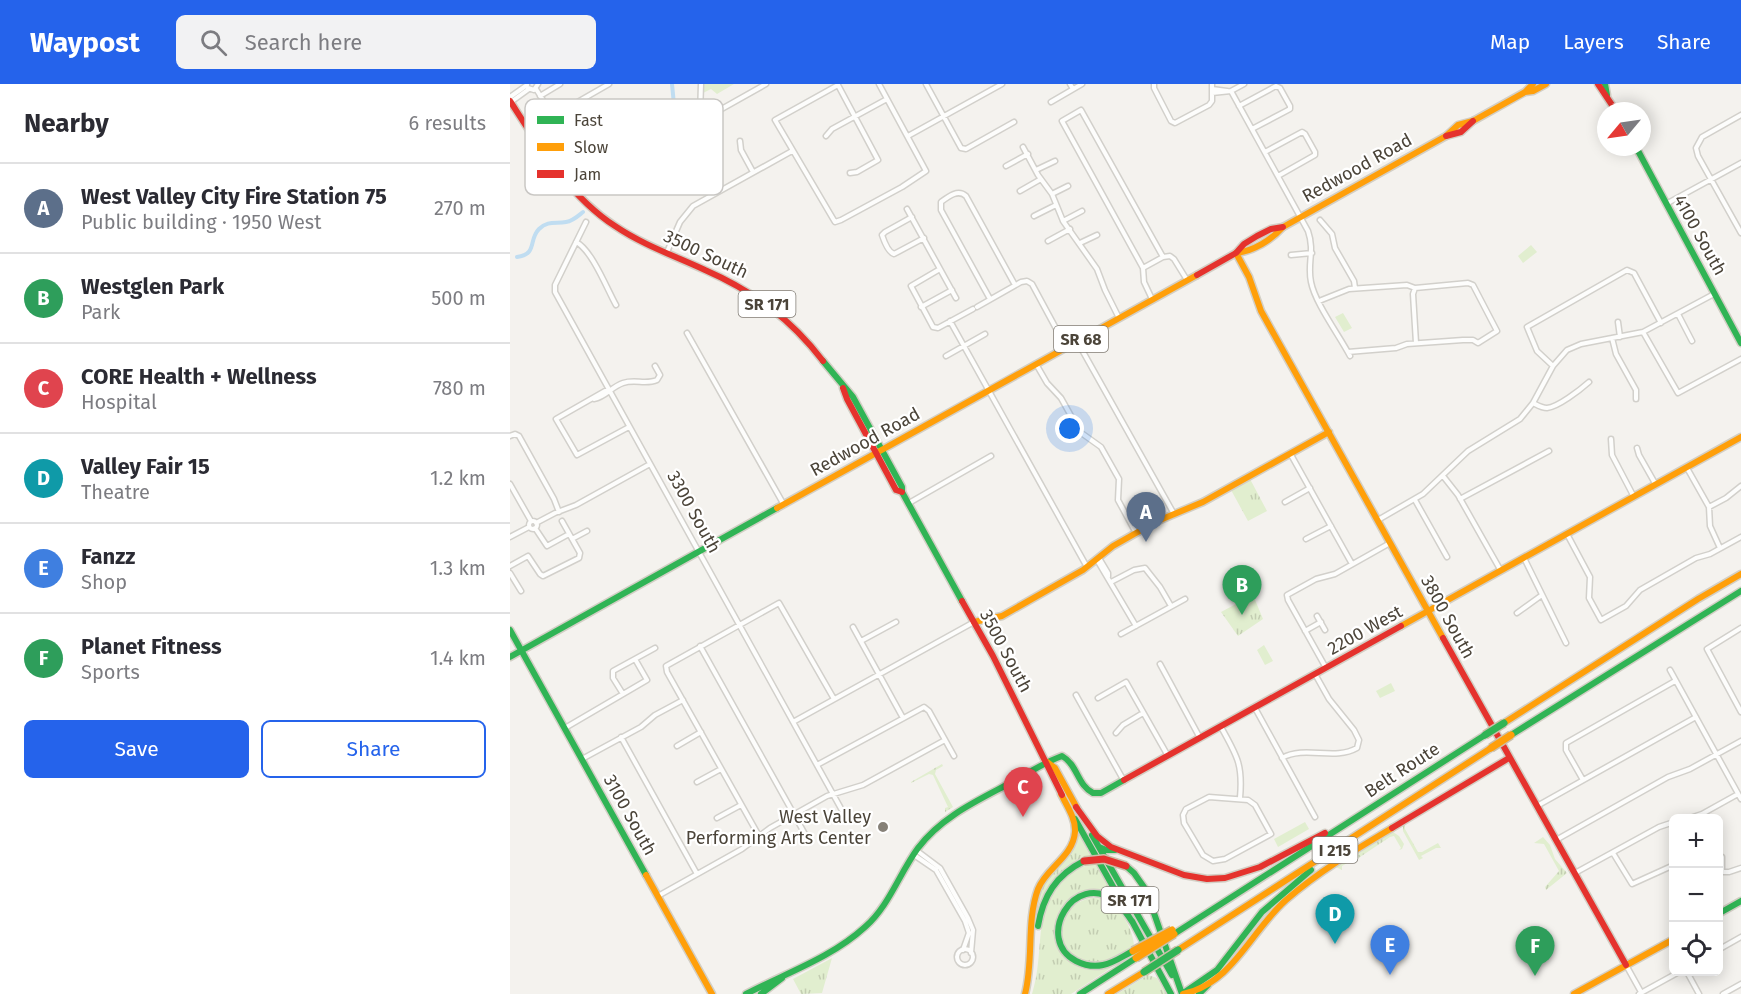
<!DOCTYPE html>
<html lang="en">
<head>
<meta charset="utf-8">
<style>
	body { margin:0; font-family:"Fira Sans",sans-serif; background:#f2f2f3; color:#2b2b33 }
	.controls { position:absolute; right:18px; bottom:18px; display:grid; overflow:hidden; border-radius:9px; box-shadow:0 3px 15px #0003 }
	.controls button { width:54px; height:54px; display:grid; place-items:center; padding:0; border:0; border-bottom:2px solid #e1e1e2; background:#fff; color:#2b2b33; font:30px sans-serif }
	.compass { position:absolute; left:1087px; top:18px; width:54px; height:54px; border-radius:50%; background:#fff; box-shadow:0 3px 15px #0003; rotate:241deg }
	.you { position:absolute; left:560px; top:345px; width:21px; height:21px; margin:-15px; border:4px solid #fff; border-radius:50%; background:#1a73e8; box-shadow:0 0 0 9px #1a73e833 }
	.badge { display:grid; place-items:center; width:39px; height:39px; border-radius:50%; background:#2563eb; color:#fff; font-size:20px; font-weight:700 }
	.pin { position:absolute; translate:-50% -50px; filter:drop-shadow(0 2px 3px #0008) }
	.pin::after { content:''; position:absolute; top:32px; width:21px; height:18px; background:inherit; clip-path:polygon(0 0,100% 0,50% 100%) }
	.list { margin:0; padding:0; list-style:none }
	h2 { display:flex; justify-content:space-between; align-items:center; height:78px; margin:0; padding:0 24px; font-size:26px }
	h2 small { font-size:20px; font-weight:400; color:#7c7c81 }
	.list li { display:grid; grid-template-columns:39px 1fr auto; gap:18px; align-items:center; box-sizing:border-box; height:90px; padding:0 24px; border-top:2px solid #e1e1e2 }
	.list b { display:block; font-size:22px; white-space:nowrap }
	.list p { margin:0; font-size:20px; white-space:nowrap; color:#7c7c81 }
	.list em { font-size:20px; font-style:normal; color:#7c7c81 }
	.actions { display:flex; gap:12px; padding:18px 24px }
	.actions a { flex:1; padding:14px 0; border:2px solid #2563eb; border-radius:9px; text-align:center; font-size:21px; color:#2563eb }
	.actions .main { background:#2563eb; color:#fff }
	.icon { flex:none; width:33px; height:33px; fill:none; stroke:currentColor; stroke-width:2; stroke-linecap:round; stroke-linejoin:round }
	.map { position:relative; flex:none; width:1231px; height:910px; overflow:hidden }
	header { display:flex; align-items:center; gap:36px; box-sizing:border-box; height:84px; padding:0 30px; background:#2563eb; color:#fff }
	header strong { font-size:28px }
	nav { display:flex; gap:33px; margin-inline-start:auto; font-size:21px }
	.search { width:420px; height:54px; background:#f2f2f3; display:flex; align-items:center; gap:15px; box-sizing:border-box; padding:0 21px; border-radius:9px; color:#7c7c81; font-size:22px }
	main { display:flex }
	aside { flex:1; background:#fff }
	.map>svg:first-child { display:block }
	.grass { fill:url(#grass-tufts) }
	.pitch { fill:#e1eecf }
	.lines { fill:none; stroke-linecap:round; stroke-linejoin:round }
	.canal { stroke:#c0ddf1; stroke-width:4 }
	.street-casing { stroke:#d2d0cb; stroke-width:7 }
	.fast-casing { stroke:#d3cfc5; stroke-width:9 }
	.slow-casing { stroke:#d3cfc5; stroke-width:9 }
	.jam-casing { stroke:#d3cfc5; stroke-width:9 }
	.street { stroke:#fdfdfc; stroke-width:4 }
	.fast { stroke:#30b455; stroke-width:6 }
	.slow { stroke:#ff9f0a; stroke-width:6 }
	.jam { stroke:#e5322d; stroke-width:6 }
	.fast-bridge-casing { stroke:#ccbfa9; stroke-width:10; stroke-linecap:butt }
	.slow-bridge-casing { stroke:#ccbfa9; stroke-width:10; stroke-linecap:butt }
	.jam-bridge-casing { stroke:#ccbfa9; stroke-width:10; stroke-linecap:butt }
	.fast-bridge { stroke:#30b455; stroke-width:7 }
	.slow-bridge { stroke:#ff9f0a; stroke-width:7 }
	.jam-bridge { stroke:#e5322d; stroke-width:7 }
	.poi-dot { fill:#868178; stroke:#fff; stroke-width:2 }
	.labels { text-anchor:middle; stroke-width:4.5; stroke-linejoin:round; paint-order:stroke }
	.shield { fill:#fff; stroke:#817c74; stroke-width:1.5 }
	.shield-label { font-size:16px; font-weight:bold; fill:#4b4439 }
	.street-label { font-size:18px; fill:#4b4439; stroke:#fff }
	.poi-label { font-size:18px; fill:#4b4439; stroke:#fff; text-anchor:end }
	.key { fill:#fff; stroke:#c9c7c4; stroke-width:1.5 }
	.key-label { font-size:16px; fill:#4b4439 }
</style>
</head>
<body>
<header>
<strong>Waypost</strong>
<div class="search"><svg class="icon" aria-label="search" viewBox="0 0 24 24"><circle cx="10" cy="10" r="6"/><path d="M15 15l6 6"/></svg>Search here</div>
<nav><a>Map</a><a>Layers</a><a>Share</a></nav>
</header>
<main>
<aside>
<h2>Nearby<small>6 results</small></h2>
<ul class="list">
<li><span class="badge" style="background:#5c6f8a">A</span><div><b>West Valley City Fire Station 75</b><p>Public building · 1950 West</p></div><em>270 m</em></li>
<li><span class="badge" style="background:#2e9e5b">B</span><div><b>Westglen Park</b><p>Park</p></div><em>500 m</em></li>
<li><span class="badge" style="background:#e0444e">C</span><div><b>CORE Health + Wellness</b><p>Hospital</p></div><em>780 m</em></li>
<li><span class="badge" style="background:#0f9aa8">D</span><div><b>Valley Fair 15</b><p>Theatre</p></div><em>1.2 km</em></li>
<li><span class="badge" style="background:#3f7fe0">E</span><div><b>Fanzz</b><p>Shop</p></div><em>1.3 km</em></li>
<li><span class="badge" style="background:#2e9e5b">F</span><div><b>Planet Fitness</b><p>Sports</p></div><em>1.4 km</em></li>
</ul>
<div class="actions"><a class="main">Save</a><a>Share</a></div>
</aside>
<div class="map">
<svg width="1231" height="910" viewBox="0 0 1231 910">
	<defs>
		<pattern id="grass-tufts" width="24" height="20" patternUnits="userSpaceOnUse" patternTransform="scale(1.5)"><rect width="24" height="20" fill="#e1eecf"/><path d="M3 7l-1-3M5 7V3M7 7l1-3M15 17l-1-3M17 17v-4M19 17l1-3" fill="none" stroke="#c3cdb2"/></pattern>
	</defs>
	<rect width="100%" height="100%" fill="#f4f2ee"/>
	<path class="grass" d="M194,0H224L207,10L201,5L193,9Z
		M740,395L757,427L738,437L721,406Z
		M743,511L753,535L728,552L711,528Z
		M432,680L433,682L426,686L425,690L443,723L435,728V724L438,723L423,691L419,690L401,699V698Z
		M895,739V745L908,768H912L928,759L931,764H926L911,772L913,774L909,776L893,747V741Z
		M883,748L889,752L894,760L892,765L889,766L891,764L884,752L880,753L847,775L846,774L832,782V786L826,783Z
		M569,750L581,773L567,776L557,783L526,835C527,826 527,815 530,806C537,784 561,771 569,750Z
		M1033,753L1040,761L1045,775L1057,789L1036,806L1035,803L1049,787L1034,760L1024,759Z
		M585,779L605,815L574,809C567,814 556,820 551,826C536,847 549,876 572,884C582,888 594,884 604,882L561,910H522C539,859 514,796 585,779Z
		M581,814C586,814 592,814 596,816C611,821 625,850 624,864C613,870 597,882 584,881C544,880 540,822 581,814Z
		M322,874L312,909L291,910L283,895Z
		M638,891L647,894L656,910H607Z"/>
	<path class="pitch" d="M1021,161L1027,168L1013,179L1008,172Z
		M833,229L842,244L834,248L825,233Z
		M754,561L763,577L755,581L747,566Z
		M881,599L885,607L870,614L866,607Z
		M795,738L799,745L768,763L764,755Z"/>
	<g class="lines">
		<path class="canal" d="M128,65L129,58L160,38L165,31L162,0
			M7,173C28,170 18,156 29,145C38,136 46,140 56,138C63,137 68,132 73,128"/>
		<g class="street-casing">
			<path id="street" d="M191,0L190,31L198,49
				M416,0L451,64L456,65L504,38
				M560,0L563,5
				M644,0V4L661,37L665,39L699,21L702,17V0
				M18,4L24,6L28,0
				M26,5L43,32
				M702,5L717,7
				M721,7L798,147C805,167 797,180 801,198C805,219 829,251 840,272
				M702,9L721,7L734,0
				M30,12L50,0
				M0,13L17,1
				M1,18L19,5
				M541,18L572,0
				M729,22L766,2L770,4L780,22V25L742,45
				M1231,31L1192,53L1186,64L1188,72L1231,149
				M192,36L256,0
				M31,39L99,0
				M316,52L322,45L377,15
				M398,52L492,0
				M230,57L231,66L243,88
				M513,63L528,91L542,110L553,137L587,185L595,206L609,234
				M755,68L792,48L795,50L805,68V71L768,92
				M496,82L518,70
				M526,86L545,77
				M340,89L347,88L368,76L328,1L265,36L322,133L325,138L331,136L392,103L416,87L369,0
				M510,107L531,95
				M542,110L558,102
				M1156,120L1231,79
				M397,125L446,214
				M524,132L546,121
				M402,133L375,148L372,151C374,157 378,168 384,170L414,154
				M810,136L822,150L825,164L844,197L845,204
				M553,137L572,127
				M76,138L45,201V208L334,730
				M538,157L560,145
				M66,158C82,166 97,205 106,221
				M570,159L587,151
				M157,168L170,138L183,122L282,67
				M781,171L802,169
				M633,184L653,173L660,172L664,175L677,196
				M430,185L401,202L423,243L428,244L463,225
				M905,204L903,210L906,259
				M480,215L431,126V118C439,112 448,105 456,112L505,201
				M642,215L634,198L633,184L552,37L571,26L653,173
				M809,217L839,205L897,201L905,204L958,199L963,201L987,247L968,259L963,256H953L897,260L886,264L838,268
				M411,223L442,206
				M467,223L511,198L517,197L522,200L556,263
				M1168,230L1182,257
				M440,237L577,483
				M1108,238L1110,253
				M1133,248L1168,309L1231,275
				M177,249L274,421
				M1102,254L1106,270L1126,306V315
				M567,257L664,430
				M436,272L475,250
				M526,280L537,299L551,314L570,348L591,363L609,395L608,416L626,449
				M1043,282L1027,267L1017,243L1117,186L1124,189L1151,239
				M98,307H95L46,335L67,371L119,343
				M84,315C96,313 101,303 113,299C125,295 136,301 147,296L150,291L145,282
				M1023,319C1027,321 1032,324 1037,324C1048,323 1070,306 1079,298
				M0,352L5,350L9,352L44,415L49,428
				M1101,355L1102,371L1124,413
				M1127,364L1129,371L1146,401
				M780,369L842,480
				M1177,384L1199,423L1200,442L1210,464
				M933,392L948,411L991,487
				M0,400L21,437
				M950,415L1039,367
				M905,416L937,473
				M775,418L800,404
				M399,419L481,372
				M1199,423L1216,414L1231,402
				M868,436L913,410L958,367L1010,335L1023,319L1043,282L1057,266L1071,260L1133,248L1204,210
				M19 441a4 4 0 1 1 8 0a4 4 0 1 1-8 0Z
				M26,439L45,429L66,421L140,380
				M25,444L37,462L59,450
				M1057,450L1080,493L1079,514L1091,536L1116,522L1130,506L1186,474L1200,470L1231,453
				M0,453L19,443
				M62,455L77,447
				M796,455L821,442
				M589,474L598,489V493
				M1014,474L1056,559
				M587,476L626,542
				M0,482L18,472L30,490L33,492L69,474L70,469L52,437
				M0,489L11,507
				M601,498L624,486L635,484L650,503L661,522
				M1007,529L1032,511
				M807,532L815,546
				M343,543L393,634
				M1231,544L1197,565L1231,628
				M795,547L811,538
				M611,550L675,515
				M351,557L386,538
				M190,562L296,752
				M650,580L690,654
				M816,584L778,516L777,511L806,495L825,490L880,459
				M1160,586L1231,715
				M113,610L103,594V587L145,564
				M566,611L614,697
				M588,614L616,598L658,672
				M745,624L805,733
				M283,638L464,538
				M711,643C727,672 733,680 730,714
				M55,644L137,596L125,575
				M606,649L613,641L633,629
				M111,653L187,790
				M167,662L191,648
				M772,674C795,661 824,677 847,664L849,656L844,646L819,615L805,590
				M72,675L131,643L145,631L173,616
				M307,681L414,623L419,627L444,672
				M1073,696L1056,666V659L1165,597
				M187,698L211,685
				M699,713L738,716L745,721L761,750L715,775L703,777L693,771L674,739L673,731L676,725Z
				M1027,722L1186,633
				M207,734L231,721
				M1180,734L1192,730L1228,710
				M249,752L157,588L156,582L269,519L324,615
				M1046,756L1158,693L1180,685L1231,657
				M406,766L430,784L458,834L463,846L461,869
				M1103,769L1122,800L1164,781
				M404,771L426,786L455,837L459,849L453,866
				M1208,788H1219L1231,784
				M1212,788V773
				M1065,789L1149,743L1164,738
				M148,812L232,765L260,744L317,712L353,701L435,656
				M447 873a8 8 0 1 1 16 0a8 8 0 1 1-16 0Z
				M1208,866L1231,853
				M1116,881L1131,908
				M1177,888L1189,910
				M1129,910L1169,888
				M1213,910L1231,900"/>
		</g>
		<g class="fast-casing">
			<path id="fast" d="M1095,0L1097,11
				M1126,63L1231,259
				M313,277L343,313L392,403V408L452,517
				M0,546L136,791
				M0,573L267,424
				M1001,651L1231,507
				M565,735L615,824
				M582,751L662,891
				M589,763L596,766H605
				M616,782L624,789L636,806L672,910
				M1208,830L1231,817
				M622,837L661,910
				M623,839C618,831 613,823 605,817C564,786 524,855 566,877C574,881 584,883 593,881C604,879 613,872 623,867
				M528,842C533,812 546,791 574,777
				M664,850L975,651
				M236,910C276,889 321,874 355,843C379,822 389,790 408,764C432,732 469,716 504,697C520,688 535,678 552,672C568,681 567,701 583,709H591L614,696
				M251,910L272,894
				M570,910L626,874
				M672,910L707,886L752,828L801,786
				M689,910L698,901"/>
		</g>
		<g class="slow-casing">
			<path id="slow" d="M1015,8L1023,0
				M726,169L739,193L751,227L933,554
				M726,169C744,167 761,156 773,143L936,52L948,41L963,37L1015,8L1023,7L1036,0
				M267,424L687,191
				M464,538L492,532L573,486L603,462L626,449L650,436L693,418L819,348
				M891,542L1231,353
				M994,639L1188,515L1231,490
				M537,678L545,684L567,724
				M136,791L202,910
				M668,866L981,664
				M515,910C524,876 516,838 528,805C536,784 563,773 565,748C566,735 557,722 551,710
				M598,910L634,888
				M673,910C723,899 740,848 776,816C808,788 845,766 882,744
				M1064,910L1164,855"/>
		</g>
		<g class="jam-casing">
			<path id="jam" d="M1088,0L1106,27
				M0,17C29,62 59,112 105,142C133,161 165,172 195,186C243,207 281,235 313,277
				M936,52L951,48L963,37
				M687,191L726,169L734,160L747,152L761,145L773,143
				M333,304L337,315L386,406L392,408
				M452,517L483,572L552,711
				M933,554L1116,881
				M614,696L891,542
				M566,723L587,752L601,763L674,791L697,795L715,794L750,783L815,749
				M882,744L999,674"/>
		</g>
		<use href="#street" class="street"/>
		<use href="#fast" class="fast"/>
		<use href="#slow" class="slow"/>
		<use href="#jam" class="jam"/>
		<g class="fast-bridge-casing">
			<path id="fast-bridge" d="M975,651L994,639
				M634,888L668,866"/>
		</g>
		<g class="slow-bridge-casing">
			<path id="slow-bridge" d="M981,664L1001,651
				M623,867L662,846
				M626,874L664,850"/>
		</g>
		<g class="jam-bridge-casing">
			<path id="jam-bridge" d="M574,777L594,775L616,782"/>
		</g>
		<use href="#fast-bridge" class="fast-bridge"/>
		<use href="#slow-bridge" class="slow-bridge"/>
		<use href="#jam-bridge" class="jam-bridge"/>
	</g>
	<circle class="poi-dot" cx="373" cy="743" r="6"/>
	<g class="labels">
		<g class="shield">
			<rect x="228.5" y="207" width="57" height="26" rx="4.5"/>
			<rect x="544" y="242" width="54" height="26" rx="4.5"/>
			<rect x="802.5" y="753" width="45" height="26" rx="4.5"/>
			<rect x="591.5" y="803" width="57" height="26" rx="4.5"/>
		</g>
		<g class="shield-label">
			<text x="257" y="226">SR 171</text>
			<text x="571" y="261">SR 68</text>
			<text x="825" y="772">I 215</text>
			<text x="620" y="822">SR 171</text>
		</g>
		<g class="street-label">
			<text transform="translate(847 84) rotate(-29)" y="6">Redwood Road</text>
			<text transform="translate(1190 151) rotate(61)" y="6">4100 South</text>
			<text transform="translate(196 170) rotate(25)" y="6">3500 South</text>
			<text transform="translate(355 358) rotate(-29)" y="6">Redwood Road</text>
			<text transform="translate(184 428) rotate(61)" y="6">3300 South</text>
			<text transform="translate(938 533) rotate(61)" y="6">3800 South</text>
			<text transform="translate(855 546) rotate(-29)" y="6">2200 West</text>
			<text transform="translate(496 567) rotate(62)" y="6">3500 South</text>
			<text transform="translate(892 686) rotate(-33)" y="6">Belt Route</text>
			<text transform="translate(120 731) rotate(61)" y="6">3100 South</text>
		</g>
		<g class="poi-label">
			<text x="361" y="739">West Valley<tspan x="361" dy="21">Performing Arts Center</tspan></text>
		</g>
	</g>
	<rect x="15" y="15" width="198" height="96" rx="9" class="key"/>
	<rect x="27" y="32" width="27" height="8" fill="#30b455"/>
	<rect x="27" y="59" width="27" height="8" fill="#ff9f0a"/>
	<rect x="27" y="86" width="27" height="8" fill="#e5322d"/>
	<g class="key-label">
		<text x="64" y="42">Fast</text>
		<text x="64" y="69">Slow</text>
		<text x="64" y="96">Jam</text>
	</g>
</svg>
<div class="controls">
<button>+</button>
<button>−</button>
<button><svg class="icon" aria-label="locate" viewBox="0 0 24 24"><circle cx="12" cy="12" r="6"/><path d="M12 2v4M12 18v4M2 12h4M18 12h4"/></svg></button>
</div>
<svg class="compass" viewBox="-18 -18 36 36"><path d="M0-13l5 13h-10z" fill="#e53935"/><path d="M0 13l5-13h-10z" fill="#7c7c81"/></svg>
<div class="you"></div>
<div class="pin badge" style="left:636px;top:458px;background:#5c6f8a">A</div>
<div class="pin badge" style="left:732px;top:531px;background:#2e9e5b">B</div>
<div class="pin badge" style="left:513px;top:733px;background:#e0444e">C</div>
<div class="pin badge" style="left:825px;top:860px;background:#0f9aa8">D</div>
<div class="pin badge" style="left:880px;top:891px;background:#3f7fe0">E</div>
<div class="pin badge" style="left:1025px;top:892px;background:#2e9e5b">F</div>
</div>
</main>
</body>
</html>
